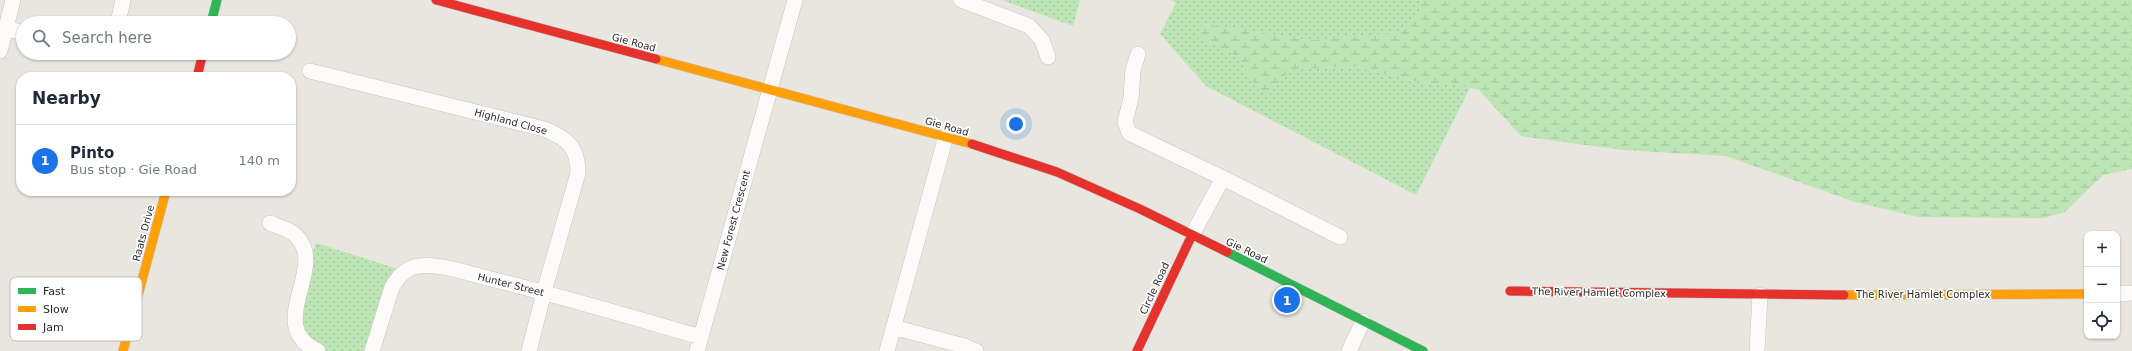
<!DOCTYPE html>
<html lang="en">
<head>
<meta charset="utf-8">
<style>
	body { margin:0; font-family:"DejaVu Sans",sans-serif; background:#f6f6f7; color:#1f2937 }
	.controls { position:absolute; right:12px; bottom:12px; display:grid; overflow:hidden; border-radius:8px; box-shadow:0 1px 3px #0004 }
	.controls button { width:36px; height:36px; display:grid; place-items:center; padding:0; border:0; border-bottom:1px solid #e0e1e3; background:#fff; color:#1f2937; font:20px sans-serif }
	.you { position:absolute; left:1016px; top:124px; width:14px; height:14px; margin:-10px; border:3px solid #fff; border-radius:50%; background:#1a73e8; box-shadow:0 0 0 6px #1a73e833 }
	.badge { display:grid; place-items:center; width:26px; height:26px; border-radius:50%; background:#1a73e8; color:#fff; font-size:13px; font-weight:700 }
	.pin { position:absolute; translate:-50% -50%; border:2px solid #fff; box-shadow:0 1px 4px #0006 }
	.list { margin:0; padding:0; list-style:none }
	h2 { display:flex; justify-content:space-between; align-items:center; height:52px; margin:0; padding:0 16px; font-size:17px }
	h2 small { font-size:13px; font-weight:400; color:#747a83 }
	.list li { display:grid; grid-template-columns:26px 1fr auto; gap:12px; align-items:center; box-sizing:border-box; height:72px; padding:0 16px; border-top:1px solid #e0e1e3 }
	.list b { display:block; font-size:15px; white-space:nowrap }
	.list p { margin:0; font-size:13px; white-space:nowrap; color:#747a83 }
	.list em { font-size:13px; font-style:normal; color:#747a83 }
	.icon { flex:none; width:22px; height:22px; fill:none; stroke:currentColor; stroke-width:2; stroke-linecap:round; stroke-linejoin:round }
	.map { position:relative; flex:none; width:2132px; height:351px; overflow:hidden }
	.search { position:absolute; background:#fff; box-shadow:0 1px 3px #0004; left:16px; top:16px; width:280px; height:44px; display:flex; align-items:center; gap:10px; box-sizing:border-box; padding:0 14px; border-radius:22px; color:#747a83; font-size:15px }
	.panel { position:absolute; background:#fff; box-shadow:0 1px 3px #0004; left:16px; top:72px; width:280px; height:124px; border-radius:16px }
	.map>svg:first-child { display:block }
	.grass { fill:url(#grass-dots) }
	.wetland { fill:url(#wetland-marsh) }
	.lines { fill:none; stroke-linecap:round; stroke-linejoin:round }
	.street-casing { stroke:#c6c4c5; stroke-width:16 }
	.fast-casing { stroke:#c6c4c5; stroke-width:10 }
	.slow-casing { stroke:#c6c4c5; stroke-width:10 }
	.jam-casing { stroke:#c6c4c5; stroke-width:10 }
	.street { stroke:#fcfbfa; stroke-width:15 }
	.fast { stroke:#30b455; stroke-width:9 }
	.slow { stroke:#ff9f0a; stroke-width:9 }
	.jam { stroke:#e5322d; stroke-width:9 }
	.labels { text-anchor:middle; stroke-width:3.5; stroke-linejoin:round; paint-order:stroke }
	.street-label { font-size:10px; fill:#292929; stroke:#fff }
	.key { fill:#fff; stroke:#bfbfbf; stroke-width:1 }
	.key-label { font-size:11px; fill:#292929 }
</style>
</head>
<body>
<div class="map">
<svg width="2132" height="351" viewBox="0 0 2132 351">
	<defs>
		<pattern id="grass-dots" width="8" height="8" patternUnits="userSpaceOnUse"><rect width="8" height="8" fill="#bee5b6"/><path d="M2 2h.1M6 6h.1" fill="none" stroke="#a3c49c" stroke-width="1.8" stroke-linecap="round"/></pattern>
		<pattern id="wetland-marsh" width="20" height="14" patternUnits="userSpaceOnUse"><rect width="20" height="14" fill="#bee5b6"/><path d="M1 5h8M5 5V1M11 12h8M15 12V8" fill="none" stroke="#a3c49c"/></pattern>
	</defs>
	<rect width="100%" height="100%" fill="#e8e6df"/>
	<path class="grass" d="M1002,0H1080L1073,26Z
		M1171,0H1422L1418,14L1400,31L1369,36L1308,40L1204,24L1195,36L1239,57L1256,88L1289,70L1353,66L1430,85H1457L1470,88L1416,195L1206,86L1160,34L1176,3Z
		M316,243L398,269L372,351H327L316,348L295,314Z"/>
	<path class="wetland" d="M1422,0H2132V169L2103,175L2065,212L2044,218L1918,217L1855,202L1726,156L1622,150L1521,136L1479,90L1457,85H1430L1353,66L1289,70L1268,96L1256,88L1239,57L1195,36L1204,24L1308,40L1369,36L1400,31L1418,14Z"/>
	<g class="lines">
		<g class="street-casing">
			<path id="street" d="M961,0L1029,26L1042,40L1048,57
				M118,23L123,0
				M6,28L23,33
				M0,51L13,0
				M1138,54L1133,70L1131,98L1125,122L1129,133L1223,178L1192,235
				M310,71L544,129C567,138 578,147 578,173L544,292L529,351
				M1223,178L1340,237
				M270,223C277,226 287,229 293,233C333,265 261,325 318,351
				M2117,294L2132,293
				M893,327L964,346L976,351
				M372,351L392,287C398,277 407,267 419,266C440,263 470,274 491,279C561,296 631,317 701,337
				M697,351L795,0
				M887,351L946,136
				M1349,351L1363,321
				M1757,351L1760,295"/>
		</g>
		<g class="fast-casing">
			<path id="fast" d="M211,23L217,0
				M1227,252L1423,351"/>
		</g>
		<g class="slow-casing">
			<path id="slow" d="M656,59L972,144
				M1844,295L2087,294
				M123,351L166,191"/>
		</g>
		<g class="jam-casing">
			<path id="jam" d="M436,0L656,59
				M197,77L203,53
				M972,144L1057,172L1140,209L1227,252
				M1510,291L1844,295
				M1137,351L1192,235"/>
		</g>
		<use href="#street" class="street"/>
		<use href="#fast" class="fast"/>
		<use href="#slow" class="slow"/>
		<use href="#jam" class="jam"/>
	</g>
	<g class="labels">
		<g class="street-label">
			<text transform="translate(634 42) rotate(15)" y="4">Gie Road</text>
			<text transform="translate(511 121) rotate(15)" y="4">Highland Close</text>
			<text transform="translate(947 126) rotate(16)" y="4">Gie Road</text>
			<text transform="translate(733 220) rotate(-75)" y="4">New Forest Crescent</text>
			<text transform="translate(143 233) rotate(-75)" y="4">Raats Drive</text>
			<text transform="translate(1247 250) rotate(26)" y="4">Gie Road</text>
			<text transform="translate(511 284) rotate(14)" y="4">Hunter Street</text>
			<text transform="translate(1154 288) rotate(-65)" y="4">Circle Road</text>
			<text transform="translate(1599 292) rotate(1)" y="4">The River Hamlet Complex</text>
			<text x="1923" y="298">The River Hamlet Complex</text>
		</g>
	</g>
	<rect x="10" y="277" width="132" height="64" rx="6" class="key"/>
	<rect x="18" y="288" width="18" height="6" fill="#30b455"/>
	<rect x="18" y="306" width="18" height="6" fill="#ff9f0a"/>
	<rect x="18" y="324" width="18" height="6" fill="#e5322d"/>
	<g class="key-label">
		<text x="43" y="295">Fast</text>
		<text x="43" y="313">Slow</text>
		<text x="43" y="331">Jam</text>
	</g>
</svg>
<div class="controls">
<button>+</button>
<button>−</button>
<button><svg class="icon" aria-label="locate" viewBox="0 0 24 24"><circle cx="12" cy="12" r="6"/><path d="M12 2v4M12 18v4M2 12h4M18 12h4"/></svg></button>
</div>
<div class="you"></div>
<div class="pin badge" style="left:1287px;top:300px">1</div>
<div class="search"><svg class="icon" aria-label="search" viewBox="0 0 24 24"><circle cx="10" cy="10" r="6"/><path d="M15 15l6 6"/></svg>Search here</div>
<section class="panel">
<h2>Nearby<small></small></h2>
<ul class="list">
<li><span class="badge">1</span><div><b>Pinto</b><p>Bus stop · Gie Road</p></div><em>140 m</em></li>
</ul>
</section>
</div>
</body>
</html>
